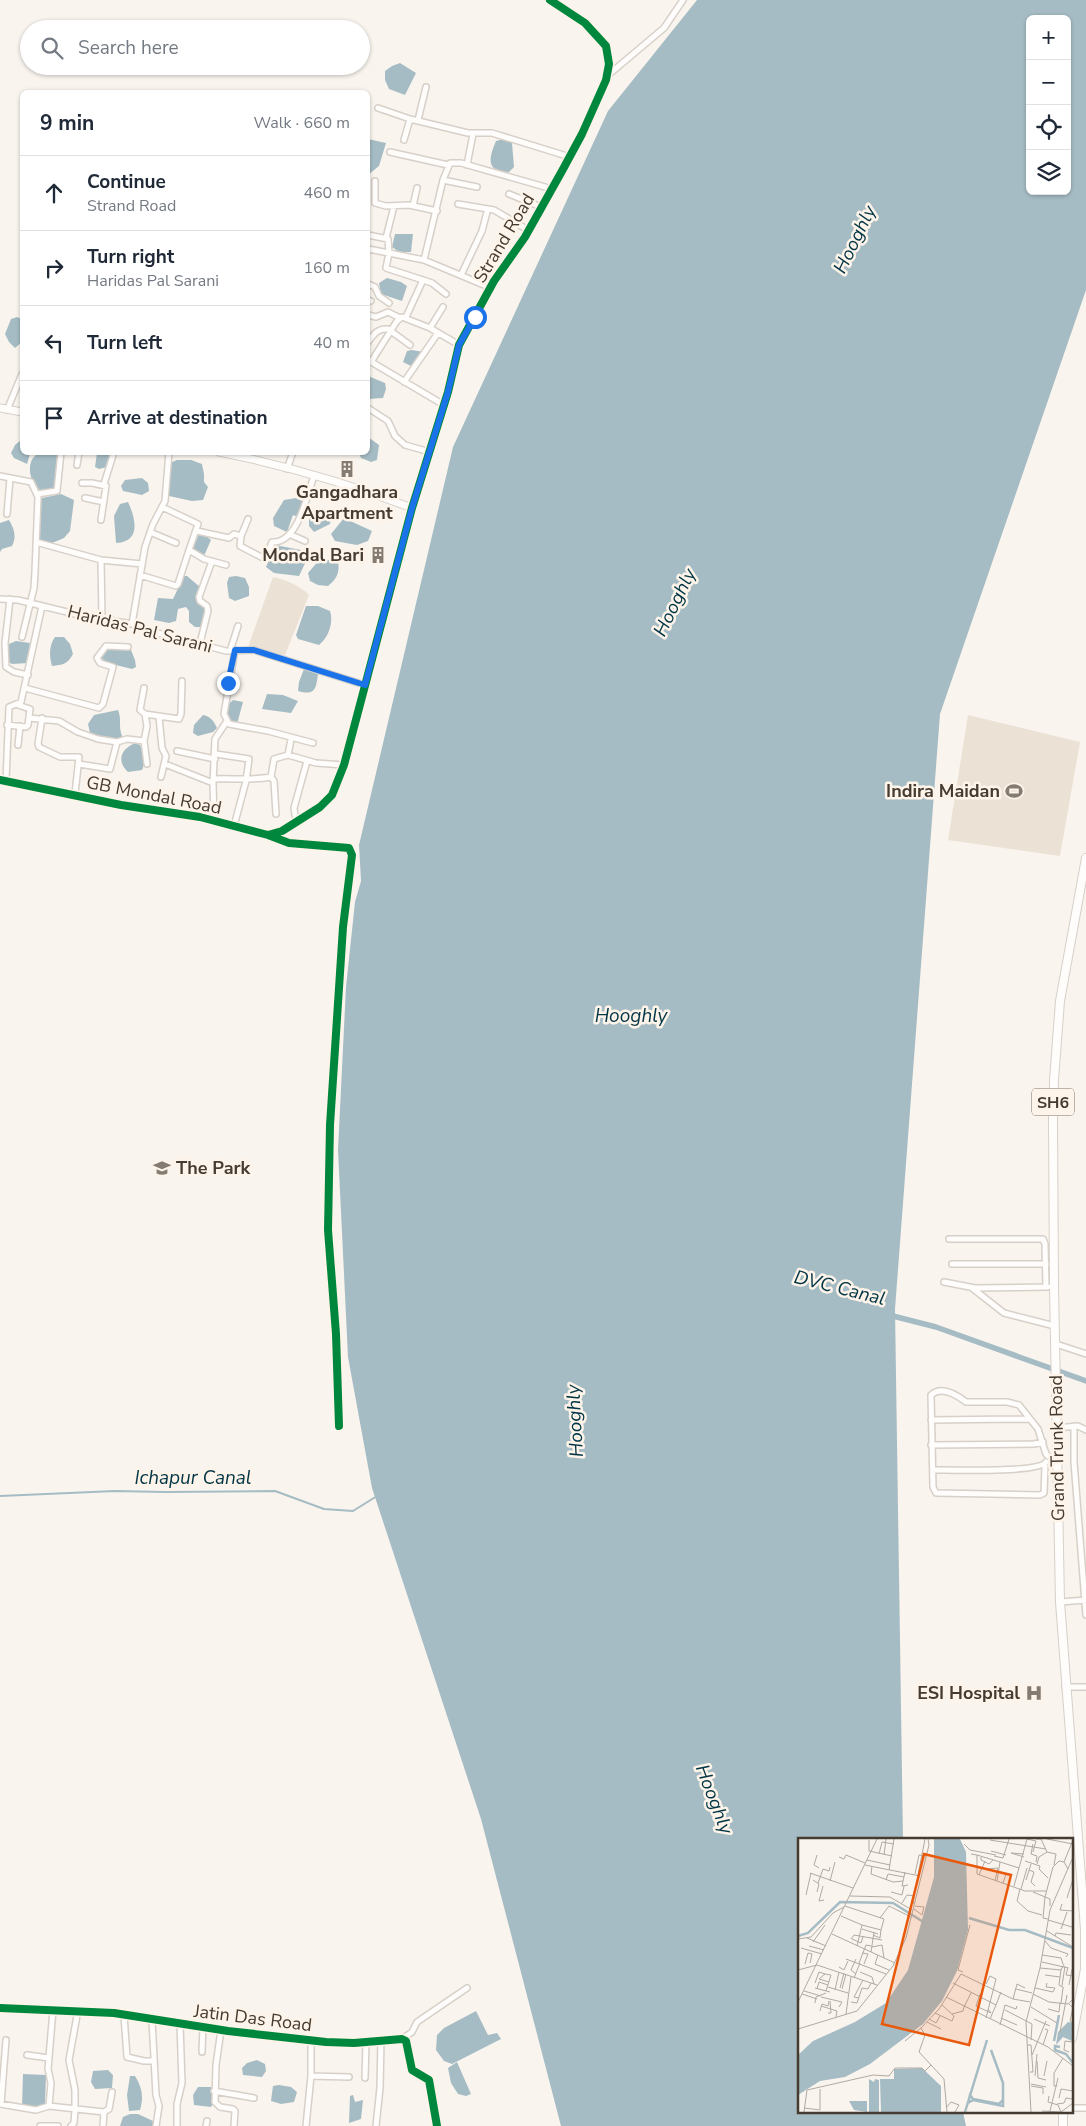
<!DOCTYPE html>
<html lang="en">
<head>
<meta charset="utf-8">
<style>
	body { margin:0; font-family:"Nunito Sans",sans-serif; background:#f2f2f3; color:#1f2937 }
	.controls { position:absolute; right:15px; top:15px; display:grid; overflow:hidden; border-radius:8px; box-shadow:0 1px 4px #0004 }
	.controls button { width:45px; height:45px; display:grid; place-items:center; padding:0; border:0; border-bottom:1px solid #e0e1e3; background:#fff; color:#1f2937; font:25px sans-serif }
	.stop { position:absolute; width:15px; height:15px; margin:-11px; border:4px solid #1a73e8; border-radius:50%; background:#fff }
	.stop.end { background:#1a73e8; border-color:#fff; box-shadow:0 1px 5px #0008 }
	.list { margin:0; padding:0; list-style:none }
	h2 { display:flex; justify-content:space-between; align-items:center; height:65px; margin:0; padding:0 20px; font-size:21px }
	h2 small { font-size:16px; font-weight:400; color:#747a83 }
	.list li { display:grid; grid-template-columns:32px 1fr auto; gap:15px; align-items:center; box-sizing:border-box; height:75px; padding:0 20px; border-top:1px solid #e0e1e3 }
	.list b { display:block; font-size:19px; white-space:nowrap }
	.list p { margin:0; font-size:16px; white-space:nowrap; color:#747a83 }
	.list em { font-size:16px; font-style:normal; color:#747a83 }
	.icon { flex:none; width:28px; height:28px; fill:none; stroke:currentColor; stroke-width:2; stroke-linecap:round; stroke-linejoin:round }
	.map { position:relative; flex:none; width:1086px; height:2126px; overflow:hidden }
	.search { position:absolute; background:#fff; box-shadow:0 1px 4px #0004; left:20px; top:20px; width:350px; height:55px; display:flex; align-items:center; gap:12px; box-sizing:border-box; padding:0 18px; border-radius:28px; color:#747a83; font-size:19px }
	.panel { position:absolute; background:#fff; box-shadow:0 1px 4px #0004; left:20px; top:90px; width:350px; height:365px; border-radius:8px }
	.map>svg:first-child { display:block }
	.green { fill:#ece1d5 }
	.water { fill:#a6bcc4; fill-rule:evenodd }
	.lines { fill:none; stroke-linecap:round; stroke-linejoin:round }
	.stream { stroke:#a6bcc4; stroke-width:2 }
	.canal { stroke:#a6bcc4; stroke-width:5.5 }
	.street-casing { stroke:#d7d0c8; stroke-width:8 }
	.secondary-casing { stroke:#d7d0c8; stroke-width:9 }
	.primary-casing { stroke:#d7d0c8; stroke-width:10 }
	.street { stroke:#fefdfc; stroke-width:5 }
	.secondary { stroke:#fefdfc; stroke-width:7 }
	.primary { stroke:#fefdfc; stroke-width:8 }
	.cycleway-casing { stroke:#fef4e9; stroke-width:11 }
	.cycleway { stroke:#00873e; stroke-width:8 }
	.route { stroke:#1a73e8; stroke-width:6 }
	.labels { text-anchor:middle; stroke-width:5; stroke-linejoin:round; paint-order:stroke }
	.shield { fill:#fef4e9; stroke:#7c7268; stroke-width:1 }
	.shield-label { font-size:16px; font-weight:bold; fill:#453b30 }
	.street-label { font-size:18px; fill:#453b30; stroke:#fef4e9 }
	.poi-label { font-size:18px; font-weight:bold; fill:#453b30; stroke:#fef4e9; text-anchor:end }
	.water-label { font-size:19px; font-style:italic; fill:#023647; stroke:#fef4e9 }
	.inset-river { fill:none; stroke:#a6bcc4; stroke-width:2.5 }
	.inset-road { fill:none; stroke:#b1aaa2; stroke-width:1 }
	.view { fill:#e8590c; fill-opacity:0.15; stroke:#e8590c; stroke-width:2.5 }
	.inset-edge { fill:none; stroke:#453b30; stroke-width:2.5 }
</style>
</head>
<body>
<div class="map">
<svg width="1086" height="2126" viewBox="0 0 1086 2126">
	<rect width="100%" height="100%" fill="#f9f4ee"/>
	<path class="green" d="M273,577C287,580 299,585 309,595L285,655L248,647Z
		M968,715L1080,742L1060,856L948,840Z"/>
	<path class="water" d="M697,0H1086V290L940,714L895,1309L903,1840H800V2112H963L966,2126H561L481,1819L372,1488L348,1357L338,1150L346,987L355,902L361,881L359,845L453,447L608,111ZM1030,19H1067V191H1030Z
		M400,63L416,73L405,95L389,89L385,80V71L392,66Z
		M368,139L386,143L379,166L368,175Z
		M504,139L512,143L514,167L509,172C485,172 489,158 496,141Z
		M395,234H413L411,252H399L392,247Z
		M387,278L401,282L407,286L402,301L381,294L379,283Z
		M17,317L22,319V342L15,348L9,342L5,334L11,319Z
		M412,350L423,352L424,359L420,363L411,366L403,362L407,351Z
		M368,376L385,383L386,389L383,398L368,399Z
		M368,437L379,445L377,460L371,462L361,458L359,453L368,452Z
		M20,441L22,443V452L30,454L27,464L14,458L11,453L15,445Z
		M38,453H59L56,488C39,501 26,477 31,462C32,458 35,456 38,453Z
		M97,453H111L107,467L99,469L95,467Z
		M177,460H191L202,464L204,474V482L208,487L203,500L192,501L169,496L170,463Z
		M142,478L148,483L149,491L142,495L123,491L121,486L125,480Z
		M61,494L74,500L70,531L64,538L52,543L38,540L40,504L42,498Z
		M296,498L303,501L304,516L301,518L293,515L287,532L274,526L273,518L284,500Z
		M128,502C136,519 141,542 116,543L114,516L120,504Z
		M315,510L326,511L331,518L330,524L314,532L309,526V518Z
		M344,518L372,531L368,541L357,545L335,541L331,534Z
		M9,520C14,528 17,537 12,546L2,549L0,552V523Z
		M199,534L205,535L211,540L204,556L192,550Z
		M275,545L301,550L309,555L299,576L274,573L266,567Z
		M320,559L338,561C340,572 337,579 328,586L318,585L310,581L308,573Z
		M184,576H187L200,587L197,602L207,609L201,627H195L189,622V611L186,607L178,609L176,621L169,623L154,620L158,598L173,599Z
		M236,576L245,578L249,587V596L235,601L229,598L227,583L229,577Z
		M306,606H318L330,611C334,623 328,638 319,645L298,639L296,635Z
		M55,637H64L70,644L73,654C68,664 62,665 52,666C49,656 49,645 55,637Z
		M16,641L30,643L28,663L12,664L7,661V651L9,644Z
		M108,648L131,650L135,660L136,667L132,669L108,663L101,658L102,653Z
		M304,669L318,674C316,688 316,696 298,691L299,682Z
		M267,694L283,695L298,701L291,713L262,709Z
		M233,700L243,702L237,724L231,723C225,715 224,707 233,700Z
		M118,710C122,719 118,726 122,736L120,741L98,738L90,733L88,724L94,715Z
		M203,715C210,716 214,721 217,728L213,732L198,736L193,733L194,725Z
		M136,743L140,745C144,753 146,761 142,770L128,772C116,761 121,748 136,743Z
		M476,2011L488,2035L497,2033L501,2039L452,2064L444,2061L436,2050L437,2035L444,2028Z
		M257,2060L265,2064L266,2071L262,2077L243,2075L242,2068L247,2063Z
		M457,2062L471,2094L466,2096L458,2094L451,2083L448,2068Z
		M108,2070L113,2075L112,2088L95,2089L91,2082L93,2071Z
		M23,2074L46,2075L45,2105L38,2109L22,2107Z
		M130,2076H135C142,2087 144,2097 140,2110L129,2111L127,2095Z
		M279,2085L291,2087L297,2092L294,2102L281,2104L271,2101L273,2086Z
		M198,2087H211L214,2102L211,2107L194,2105L193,2095Z
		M353,2095L355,2102L363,2100L361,2119L349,2123L350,2096Z
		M130,2114H138L153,2121V2126H120L123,2117Z"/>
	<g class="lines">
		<path class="stream" d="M0,1496L115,1491L165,1492L275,1491L324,1509L353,1511L377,1496"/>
		<path class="canal" d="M889,1315L936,1327L1086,1381"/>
		<g class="street-casing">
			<path id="street" d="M607,76L664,28L683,0
				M378,108L410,119L468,133H492L570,157
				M418,120L426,87
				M404,140L410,119
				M390,152L448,165
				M467,165L473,134
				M443,180L477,187
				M375,181V203L386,206L409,205L437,211
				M509,194L541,207
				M458,204L494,210L528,230
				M413,206L417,188
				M368,235L388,239L389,253L424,260L491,288
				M386,238L394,206
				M368,249L389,253L386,268L432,283L446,294
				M424,260L443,180L450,163H461L552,189
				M461,275L482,231L487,212
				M368,284L375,287L379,296L389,303
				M368,300L371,301
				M368,315L376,317L388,312L400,318
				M406,317L423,280
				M430,328L443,307
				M368,342C374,334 378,328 388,329L410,345
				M368,360L444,405
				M371,362L397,321L402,317L430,328L459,345
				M404,382L438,333
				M368,408L388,421L395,436L405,445L430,452
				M7,410L22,374
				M77,465L79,452
				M287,469L293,452
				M0,476L31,482L38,497L35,572L34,588L22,637
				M82,483H92L106,486L101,520
				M104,484L114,452
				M37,494L57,491L61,452
				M85,498L104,502
				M162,507L198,524L189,550L204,559L226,565
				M7,514L10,478
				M248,519L241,536L240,546L263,558L266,557L272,542C298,544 307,495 314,476
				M197,531L229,538L234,534L241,536
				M150,532L176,543
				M289,534L305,541
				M36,542L101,560L142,564
				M101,560L102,619
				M140,575L176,586L178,584L189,550
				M0,599L18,600L79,615L132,624L154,632L226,651L254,650L365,685
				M10,599L5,643L6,667L14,672L28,675
				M132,624L145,547L153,524L165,501L169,452
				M200,643L208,611L207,606L200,601L199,597L212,561
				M235,650L224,714L229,724L268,731L313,743
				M230,651L238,626
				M25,688L99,708L103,704L113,667L100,663L97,658L106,646L128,647
				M144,688L140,710L145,714
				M159,717L162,748L166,756L161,777
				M29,718L59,721L78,732L98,739L117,742L127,739L144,741L147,764
				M42,718L38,744L39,747L60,757H79L75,794
				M7,725L26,727L28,725L30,709L18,705
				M291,739L288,755L316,763L344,765
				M144,741L147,726L145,714L179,719L181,714L182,681
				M18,745L20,726
				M177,751L215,759
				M216,754L249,759L246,781L234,826
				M79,764L110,769L117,742
				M165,764L213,783
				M271,777L274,781L276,814
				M214,779C235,778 249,781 271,777L274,759L288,755
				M6,781L9,707L21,702L42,606
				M214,821L213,783L215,739L227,721
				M299,822L295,815L294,808L307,761
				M269,835L289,843L349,848L352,855L343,927L330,1125L328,1230L336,1334L339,1426
				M949,1239H1043L1045,1244L1046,1287
				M952,1264H1046
				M944,1282L975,1288L1048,1287
				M972,1288L1004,1313L1055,1326
				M1056,1344L1086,1354
				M931,1420L1029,1419
				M1074,1426V1462L1086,1615
				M1056,1428L1078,1426L1086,1430
				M931,1445L1034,1444L1043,1442
				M1045,1465L1044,1493L1040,1495L936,1493L933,1487L931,1395C942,1385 957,1395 966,1402H1007L1019,1405L1038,1429L1046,1454L1049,1457L1056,1458
				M933,1470C950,1470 1039,1473 1046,1462
				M1060,1602L1086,1600
				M1065,1687H1086
				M124,2015L127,2057L144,2061H153
				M152,2020L156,2095L159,2106L156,2126
				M221,2030L216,2065L215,2102L220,2107L233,2109L235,2111L234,2126
				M402,2039L412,2032L417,2022L467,1988
				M202,2052L203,2027
				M27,2055L49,2058
				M311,2076L349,2077
				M365,2078L366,2042
				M214,2091L254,2098
				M0,2104L36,2110L49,2106L104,2112
				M1,2104L6,2040
				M49,2106L51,2083L48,2069L53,2010
				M1072,2108H1086
				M40,2126H58
				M71,2126L74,2123L75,2110V2090L69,2060L78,2010
				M103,2126L104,2112L109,2109L112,2092
				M177,2126V2104L182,2083L180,2024
				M206,2126L207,2121
				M306,2126L311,2076V2041
				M376,2126L380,2088L381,2040"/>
		</g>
		<g class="secondary-casing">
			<path id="secondary" d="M0,408L22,412
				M219,452C284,465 350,484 412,508
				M0,780L121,805L200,817L268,835L282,831L320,807L332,795L344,765L412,508L448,392L459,345L494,281L525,237L562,171L582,134L606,80L609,64L606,46L585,23L550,0
				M0,2008L114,2013L228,2031L326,2042L354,2043L402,2039L406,2041L412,2070L429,2080L437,2126"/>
		</g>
		<g class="primary-casing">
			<path id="primary" d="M1072,2038L1085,1969V1929L1060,1602L1054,1287L1053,1120L1054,1080L1060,1001L1086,858
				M1063,2126V2112"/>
		</g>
		<use href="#street" class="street"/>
		<use href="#secondary" class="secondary"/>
		<use href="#primary" class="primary"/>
		<g class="cycleway-casing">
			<path id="cycleway" d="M0,780L121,805L200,817L268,835L282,831L320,807L332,795L344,765L412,508L448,392L459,345L494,281L525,237L562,171L582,134L606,80L609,64L606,46L585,23L550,0
				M268,835L289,843L349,848L352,855L343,927L330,1125L328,1230L336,1334L339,1426
				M0,2008L114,2013L228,2031L326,2042L354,2043L402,2039L406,2041L412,2070L429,2080L437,2126"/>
		</g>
		<use href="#cycleway" class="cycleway"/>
	</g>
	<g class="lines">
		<path class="route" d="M228,683L235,650H254L365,685L412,508L448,392L459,345L475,317"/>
	</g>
	<defs>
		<g id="building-bare" transform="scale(1.35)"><path d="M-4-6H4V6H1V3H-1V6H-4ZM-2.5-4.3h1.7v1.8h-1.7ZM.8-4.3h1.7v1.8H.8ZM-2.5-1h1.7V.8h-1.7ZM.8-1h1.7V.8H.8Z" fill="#847c72" stroke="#fef4e9" stroke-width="2.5" paint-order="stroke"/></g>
		<g id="stadium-bare" transform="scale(1.35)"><path d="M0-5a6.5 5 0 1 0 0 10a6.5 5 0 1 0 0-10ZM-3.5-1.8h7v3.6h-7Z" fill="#847c72" stroke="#fef4e9" stroke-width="2.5" paint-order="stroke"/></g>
		<g id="university-bare" transform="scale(1.35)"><path d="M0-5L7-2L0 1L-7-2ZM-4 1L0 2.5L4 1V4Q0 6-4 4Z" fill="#847c72" stroke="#fef4e9" stroke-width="2.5" paint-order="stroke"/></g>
		<g id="hospital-bare" transform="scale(1.35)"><path d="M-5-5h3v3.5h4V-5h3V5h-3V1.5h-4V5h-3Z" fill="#847c72" stroke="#fef4e9" stroke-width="2.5" paint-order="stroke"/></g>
	</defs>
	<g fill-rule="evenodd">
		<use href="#building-bare" x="347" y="469"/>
		<use href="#building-bare" x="378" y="555"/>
		<use href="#stadium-bare" x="1014" y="791"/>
		<use href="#university-bare" x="162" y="1168"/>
		<use href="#hospital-bare" x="1034" y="1693"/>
	</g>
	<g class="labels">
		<rect class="shield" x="1032" y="1088.5" width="42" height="27" rx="4"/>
		<g class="shield-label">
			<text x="1053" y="1108">SH6</text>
		</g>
		<g class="street-label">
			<text transform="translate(504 238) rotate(-59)" y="6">Strand Road</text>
			<text transform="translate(140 629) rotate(14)" y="6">Haridas Pal Sarani</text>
			<text transform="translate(154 795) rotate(11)" y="6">GB Mondal Road</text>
			<text transform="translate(1057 1448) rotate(-91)" y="6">Grand Trunk Road</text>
			<text transform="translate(253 2018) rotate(7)" y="6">Jatin Das Road</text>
		</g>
		<g class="poi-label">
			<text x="347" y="498" text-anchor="middle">Gangadhara<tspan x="347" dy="21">Apartment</tspan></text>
			<text x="364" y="561">Mondal Bari</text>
			<text x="1000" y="797">Indira Maidan</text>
			<text x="176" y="1174" text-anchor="start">The Park</text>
			<text x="1020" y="1699">ESI Hospital</text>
		</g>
		<g class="water-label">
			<text transform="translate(854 239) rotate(-64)" y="7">Hooghly</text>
			<text transform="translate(674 602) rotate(-64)" y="7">Hooghly</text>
			<text x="631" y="1022">Hooghly</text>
			<text transform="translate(840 1287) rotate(14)" y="7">DVC Canal</text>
			<text transform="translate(574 1421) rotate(-93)" y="7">Hooghly</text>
			<text x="193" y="1484">Ichapur Canal</text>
			<text transform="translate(715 1799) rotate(69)" y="7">Hooghly</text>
		</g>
	</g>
	<g transform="translate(798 1838)">
		<rect width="275" height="275" fill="#f9f4ee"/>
		<path d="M136,1H162L168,14L170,92L159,133L144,163L125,186L72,226L47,239L22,243L0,257V217L15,203L57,184L88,165L110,132L136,39ZM270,184L275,185L274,203L265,199L258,207L260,194ZM124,230L143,248V274H83L82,241H96V231ZM71,241L76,244L77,241L81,242V274H71ZM51,263H69V274L56,272Z" fill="#a6bcc4"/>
		<path class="inset-river" d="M171,80L211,92H227L275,110M0,98L10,95L42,64L95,65L127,85M256,203L261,177M262,209L257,208V212L268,216L275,225M193,212L205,245V262M172,257L175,261L201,266L205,262V268L175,262L170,265ZM167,274L189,202"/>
		<path class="inset-road" d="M229,1L238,3L235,14M238,1H243L249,14L258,16L256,27M249,1L275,6M71,2V13L94,18M192,2L248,11M166,6L172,12L198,17M235,6L233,16L239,18L238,24M193,13L208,17M81,16L84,4L96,6M173,16L179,17V36L227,53H248M19,17L16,27L21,30M86,17L88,1M179,17L202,24L199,43M196,18L205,20L211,1M41,19L46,21L48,17L67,25M183,19V22L191,26L195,22M226,19L213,15L226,16M69,22L92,27M227,23L242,28L241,31L250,40M202,24L221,30M239,26L241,19L249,14M67,27L122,38M74,28L73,36L95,44L105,43M189,31L200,30L197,42M270,31L266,24L275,2M91,32L96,1M231,32L236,34L233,44L237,48M107,34L104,48L110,47M12,35L55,50M117,36L121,17L128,18M120,37L127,1M181,37L187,23M15,42L21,46L19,54M88,42L90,36L106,39M228,42L233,26M32,43L37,24M20,45L25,31L31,33L32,29M205,45L208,36L214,37M25,48L21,63L26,62M216,48L229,1M222,51L219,63L230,73L244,77M223,51L229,30M93,54L104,57L106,48M235,54L252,61V68M8,57L13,35M52,58L92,59L114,72M247,59L255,29L261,23L266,24M247,59L245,80L250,81M269,60L275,41M104,65L109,57L117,58M115,66L117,51M264,66L262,72L275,73M47,68L86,81L83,92L64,87M116,71L124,77L126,69L117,68M43,78L64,87L59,108M82,80L91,68L113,79M250,82L274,89M64,91L80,96M263,91L269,74M249,93L275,109M34,96L97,125M75,97L82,100L83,92M257,98L258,95L273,97M9,100L28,108M0,101L13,99L35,75L46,69M53,101L56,97L84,102M54,101L63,105L65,99M247,103L253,110L270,116L268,119M15,104L27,87M11,108L26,112M74,109L84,107L86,120M3,110L24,116M73,114L76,94M64,115L70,116L66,126M80,117L77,126L91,132M244,117L263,120L265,126M48,121L88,136M58,121L53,132L58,136M244,124L270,130M61,125L68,107L73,108M7,126L10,115L14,116L12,125M41,129L46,132L50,123M270,129L268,137L275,138M242,130L263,132L266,126M0,132L19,127L79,147M263,132L261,147L266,150M62,134L74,139L76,146M165,134L160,132L172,87M27,136L33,137L28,153M163,136L215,161L232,164M247,137L262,139M56,140L62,125M17,145L21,134L27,136L21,141L31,144M155,145L198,167L203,154M188,146L192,138L198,141L188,180M271,147L274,131M264,148L267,128M30,149L50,155M17,150L32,154M42,150L46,135M237,150L255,154L257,150L248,149L249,145M19,151L21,144L30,147M44,151L48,136M218,151L234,155M37,152L41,134M6,153L23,158M4,156L19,161M182,156L178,168L193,175L190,171M235,156L251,164L270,166L275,161M23,159L44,164L41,169M148,159L250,209L275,228M61,160L56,159L65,142M215,161L219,146L227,150M0,164L79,1M53,164L59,165L64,150L70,151L73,145M17,165L18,159L28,155M263,165L265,150M270,165L275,170L272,183L275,185M23,168L39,173L38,179M166,169L173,155M233,169L259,185M250,171L261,174L262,165M207,172L234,186M22,173L24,166L30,168L31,163M30,175H33L32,163M137,175L154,183L156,178L144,167M48,176L53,139M154,176L165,173L166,169M203,180L219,187M131,181L138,185L142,178M192,181L198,167M236,181L252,188M129,184L143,191M202,187L207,167L218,171L219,168M0,191L59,173L95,128L108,100L131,7L130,1M262,194L269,157M233,202L234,186M107,203L123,190M229,207H233L235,234H232M245,207L250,192L247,191M271,214L266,212L267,203L275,204M234,217L248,183M239,223L240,240L248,242M237,238L239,216M246,238L249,223M233,246L248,249M233,248L245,250V256M259,248H256V235L265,220M251,258L250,264L260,267L263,274M261,260L263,251L275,253M259,266L266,265L268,260L274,261M6,270L22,272V251M148,270L153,264L161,267L157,274M244,273L263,274L275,265M252,273L260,240M6,274L9,252L75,237L91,238L97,230H124L127,233L133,227M149,274L146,241L121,214L127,197L123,190L141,171L163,136M233,274L228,184L242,130L252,72L275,19"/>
		<path class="view" d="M126,16L213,37L171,207L84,186Z"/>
		<rect width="275" height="275" class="inset-edge"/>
	</g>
</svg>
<div class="controls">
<button>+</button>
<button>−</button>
<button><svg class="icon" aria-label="locate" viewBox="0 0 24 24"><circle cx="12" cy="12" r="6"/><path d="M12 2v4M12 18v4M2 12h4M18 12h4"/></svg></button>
<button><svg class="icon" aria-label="layers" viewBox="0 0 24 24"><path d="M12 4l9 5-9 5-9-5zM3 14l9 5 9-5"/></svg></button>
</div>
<div class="stop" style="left:475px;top:317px"></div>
<div class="stop end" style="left:228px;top:683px"></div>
<div class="search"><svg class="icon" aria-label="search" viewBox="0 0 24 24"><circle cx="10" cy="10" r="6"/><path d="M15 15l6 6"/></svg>Search here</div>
<section class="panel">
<h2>9 min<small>Walk · 660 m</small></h2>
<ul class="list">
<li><svg class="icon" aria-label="ahead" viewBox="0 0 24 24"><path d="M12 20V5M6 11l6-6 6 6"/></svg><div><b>Continue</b><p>Strand Road</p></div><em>460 m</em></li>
<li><svg class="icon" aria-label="right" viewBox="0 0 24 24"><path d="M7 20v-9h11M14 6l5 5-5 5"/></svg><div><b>Turn right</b><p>Haridas Pal Sarani</p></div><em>160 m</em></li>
<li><svg class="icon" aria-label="left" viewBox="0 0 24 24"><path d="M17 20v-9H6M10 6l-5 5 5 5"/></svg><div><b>Turn left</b></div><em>40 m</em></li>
<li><svg class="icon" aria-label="arrive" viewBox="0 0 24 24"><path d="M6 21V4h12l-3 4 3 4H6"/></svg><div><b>Arrive at destination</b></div></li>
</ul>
</section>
</div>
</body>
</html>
